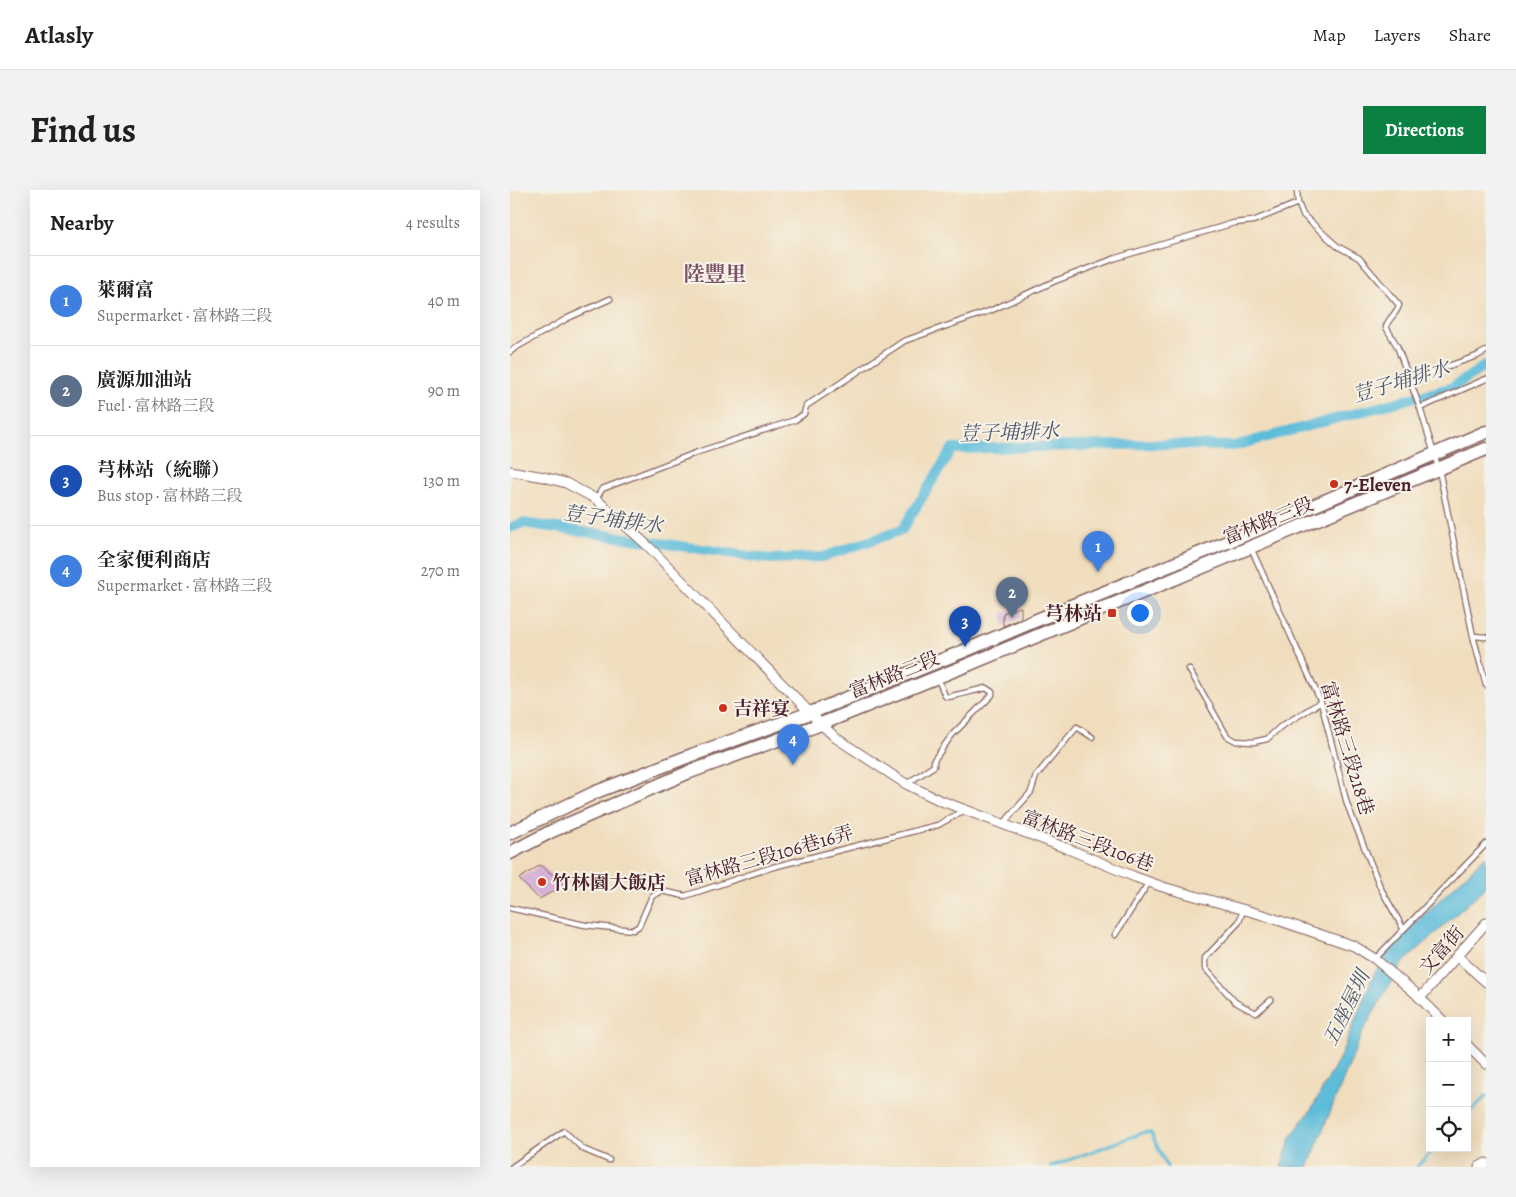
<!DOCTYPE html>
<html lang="en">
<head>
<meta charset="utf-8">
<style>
	body { margin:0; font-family:Alegreya,"Noto Serif TC",serif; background:#f2f2f2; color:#202124 }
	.controls { position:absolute; right:15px; bottom:15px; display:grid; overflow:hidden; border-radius:0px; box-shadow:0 5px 20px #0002 }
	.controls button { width:45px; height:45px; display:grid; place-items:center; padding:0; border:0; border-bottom:1px solid #e0e0e0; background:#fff; color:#202124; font:25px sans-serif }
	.you { position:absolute; left:629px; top:422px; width:18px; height:18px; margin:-12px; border:4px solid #fff; border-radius:50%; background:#1a73e8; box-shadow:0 0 0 8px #1a73e833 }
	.badge { display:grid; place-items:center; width:32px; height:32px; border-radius:50%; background:#0b8043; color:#fff; font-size:16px; font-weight:700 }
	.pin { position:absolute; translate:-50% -41px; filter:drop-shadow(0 1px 2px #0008) }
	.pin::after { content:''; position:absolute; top:26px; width:18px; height:15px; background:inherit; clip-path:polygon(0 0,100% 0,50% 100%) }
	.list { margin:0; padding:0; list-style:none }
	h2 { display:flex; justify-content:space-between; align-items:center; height:65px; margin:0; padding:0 20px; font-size:21px }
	h2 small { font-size:16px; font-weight:400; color:#757577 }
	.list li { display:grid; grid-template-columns:32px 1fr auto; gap:15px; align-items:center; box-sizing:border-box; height:90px; padding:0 20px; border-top:1px solid #e0e0e0 }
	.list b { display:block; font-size:19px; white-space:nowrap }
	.list p { margin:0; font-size:16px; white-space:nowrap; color:#757577 }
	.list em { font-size:16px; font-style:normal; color:#757577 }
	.icon { flex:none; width:28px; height:28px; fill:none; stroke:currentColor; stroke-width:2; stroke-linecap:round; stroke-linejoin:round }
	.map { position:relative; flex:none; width:976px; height:977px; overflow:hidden; border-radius:0px }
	header { display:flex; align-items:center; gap:30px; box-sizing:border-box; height:70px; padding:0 25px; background:#fff; border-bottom:1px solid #e0e0e0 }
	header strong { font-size:24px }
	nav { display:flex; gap:28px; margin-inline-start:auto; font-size:18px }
	.intro { display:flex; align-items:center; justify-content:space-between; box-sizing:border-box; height:120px; padding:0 30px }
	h1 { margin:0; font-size:35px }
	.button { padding:12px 22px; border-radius:0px; background:#0b8043; color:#fff; font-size:18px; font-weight:700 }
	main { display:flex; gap:30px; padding:0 30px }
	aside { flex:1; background:#fff; border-radius:0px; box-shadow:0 5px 20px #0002 }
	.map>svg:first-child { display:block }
	.water { fill:#5cbcda; stroke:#536e82 }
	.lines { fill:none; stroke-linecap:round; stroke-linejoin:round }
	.stream { stroke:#5cbcda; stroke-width:3 }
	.canal { stroke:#5cbcda; stroke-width:10 }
	.building { fill:#d6b0d5 }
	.service-casing { stroke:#84625e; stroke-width:7 }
	.minor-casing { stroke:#84625e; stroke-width:11 }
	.secondary-casing { stroke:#84625e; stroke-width:15 }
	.service { stroke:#fff; stroke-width:4.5 }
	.minor { stroke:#fff; stroke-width:9 }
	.secondary { stroke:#fff; stroke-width:12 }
	.poi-dot { fill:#c8321e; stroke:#f7f3e8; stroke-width:2 }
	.labels { text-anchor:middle; stroke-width:4; stroke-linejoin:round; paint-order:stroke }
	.poi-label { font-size:19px; font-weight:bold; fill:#4a1f2b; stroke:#f7f3e8; text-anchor:start }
	.street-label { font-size:19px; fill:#4a1f2b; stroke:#f7f3e8 }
	.water-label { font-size:20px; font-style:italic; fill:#505668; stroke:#f7f3e8 }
	.quarter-label { font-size:21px; font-weight:bold; fill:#7b5266; stroke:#f7f3e8 }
</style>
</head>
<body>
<header>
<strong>Atlasly</strong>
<nav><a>Map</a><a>Layers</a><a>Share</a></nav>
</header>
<div class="intro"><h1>Find us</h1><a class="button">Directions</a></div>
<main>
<aside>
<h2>Nearby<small>4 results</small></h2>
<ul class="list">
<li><span class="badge" style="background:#3f7fe0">1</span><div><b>萊爾富</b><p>Supermarket · 富林路三段</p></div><em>40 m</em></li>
<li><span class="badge" style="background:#5c6f8a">2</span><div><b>廣源加油站</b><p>Fuel · 富林路三段</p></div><em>90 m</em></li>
<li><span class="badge" style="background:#1a4fb4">3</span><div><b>芎林站（統聯）</b><p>Bus stop · 富林路三段</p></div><em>130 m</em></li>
<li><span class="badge" style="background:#3f7fe0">4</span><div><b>全家便利商店</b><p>Supermarket · 富林路三段</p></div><em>270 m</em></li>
</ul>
</aside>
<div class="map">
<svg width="976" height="977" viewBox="0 0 976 977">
	<rect width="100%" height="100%" fill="#f7f3e8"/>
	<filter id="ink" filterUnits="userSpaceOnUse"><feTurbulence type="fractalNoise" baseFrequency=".02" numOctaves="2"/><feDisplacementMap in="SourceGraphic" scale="10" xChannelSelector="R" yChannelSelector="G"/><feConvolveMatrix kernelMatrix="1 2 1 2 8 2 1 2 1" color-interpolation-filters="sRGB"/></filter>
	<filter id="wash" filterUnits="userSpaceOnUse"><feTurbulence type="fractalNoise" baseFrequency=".0096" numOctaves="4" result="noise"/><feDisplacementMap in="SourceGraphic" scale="20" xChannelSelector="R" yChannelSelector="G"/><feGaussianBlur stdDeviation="1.12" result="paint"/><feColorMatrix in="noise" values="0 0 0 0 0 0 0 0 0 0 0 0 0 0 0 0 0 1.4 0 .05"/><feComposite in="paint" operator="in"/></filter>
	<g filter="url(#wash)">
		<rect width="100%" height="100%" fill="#f0ddbd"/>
		<path class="water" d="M976,666V697L891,775L853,841L798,977H771L782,945L801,920L831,865L862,788L881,756Z"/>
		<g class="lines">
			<path class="stream" d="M957,925L976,906
				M540,977L635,942L641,943L657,977
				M907,977L925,958"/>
			<path class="canal" d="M0,338L13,333L259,369L313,367L392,340L442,259L644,254L724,256L943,197L976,175"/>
		</g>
		<g id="blocks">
			<path class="building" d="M511,417V428L493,436V423Z
				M30,675L56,695L49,700L48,699L29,709L9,689Z"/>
		</g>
	</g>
	<g filter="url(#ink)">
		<use href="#blocks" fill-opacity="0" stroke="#84625e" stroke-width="1"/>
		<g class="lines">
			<g class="service-casing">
				<path id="service" d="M787,0L788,13L793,25L827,56L849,68L889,115C887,124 878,128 876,137L887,156L910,218L929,280L963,446L976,495
					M0,162L5,158L58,128L100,109
					M900,192L927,180L967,166L976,161
					M910,218L976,189
					M86,309L92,299L188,262L285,230L294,224L296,216L394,151L482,120L545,91L606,68L724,33L743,31L788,13
					M741,358L811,512L837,614L871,699L893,738
					M963,446L976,447
					M679,479L717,546L726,551L743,552L757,549L770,537L811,512
					M396,594L424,576V570L442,545L482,505V502L476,498L438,507L435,506L428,489
					M493,634L521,602L526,586L567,537L582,547
					M0,718L75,735L123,740L129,736L142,706L152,701L175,706L263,677L428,635L453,621
					M733,720L729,732L695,768V778L725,812L746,823L761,810
					M605,745L639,692
					M865,769L976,654
					M2,977L54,941L73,959L99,970"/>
			</g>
			<g class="minor-casing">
				<path id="minor" d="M0,281L34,287L56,293L86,309L139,357L311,534L326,548L396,594L429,610L556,658L625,687L653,697L753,725L844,756L865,769L904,802L933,831
					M947,766L976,792
					M910,808L976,733
					M957,855L976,874
					M969,977L976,973"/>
			</g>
			<g class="secondary-casing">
				<path id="secondary" d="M0,643L86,602L182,565L300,523L454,461L522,432L749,339L976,242
					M0,663L42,641L177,583L311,534L460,474L976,259"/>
			</g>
			<use href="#service" class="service"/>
			<use href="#minor" class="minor"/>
			<use href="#secondary" class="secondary"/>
		</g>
	</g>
	<g class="poi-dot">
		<circle cx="824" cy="294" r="5"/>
		<rect x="597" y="418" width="10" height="10" rx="2.5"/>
		<circle cx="213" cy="518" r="5"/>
		<circle cx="32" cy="692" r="5"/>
	</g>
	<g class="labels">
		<g class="poi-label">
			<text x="834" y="301">7-Eleven</text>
			<text x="592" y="430" text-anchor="end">芎林站</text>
			<text x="223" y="525">吉祥宴</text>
			<text x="42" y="699">竹林園大飯店</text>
		</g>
		<g class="street-label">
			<text transform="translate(758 330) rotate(-22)" y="7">富林路三段</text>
			<text transform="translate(384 484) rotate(-22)" y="7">富林路三段</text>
			<text transform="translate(838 558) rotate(73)" y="7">富林路三段218巷</text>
			<text transform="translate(578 650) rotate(21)" y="7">富林路三段106巷</text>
			<text transform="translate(259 665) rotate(-16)" y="7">富林路三段106巷16弄</text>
			<text transform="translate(931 760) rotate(-49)" y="7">文富街</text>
		</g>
		<g class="water-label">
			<text transform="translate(891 191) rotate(-17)" y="7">荳子埔排水</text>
			<text transform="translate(499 242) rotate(-2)" y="7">荳子埔排水</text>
			<text transform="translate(103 329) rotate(8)" y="7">荳子埔排水</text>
			<text transform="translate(836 818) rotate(-64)" y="7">五座屋圳</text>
		</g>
		<g class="quarter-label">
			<text x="205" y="91">陸豐里</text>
		</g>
	</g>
</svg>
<div class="controls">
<button>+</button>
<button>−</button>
<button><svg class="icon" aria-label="locate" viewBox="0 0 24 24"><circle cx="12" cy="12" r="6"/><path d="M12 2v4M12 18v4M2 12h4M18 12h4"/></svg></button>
</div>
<div class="you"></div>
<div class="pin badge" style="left:588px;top:382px;background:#3f7fe0">1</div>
<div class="pin badge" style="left:502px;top:428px;background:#5c6f8a">2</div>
<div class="pin badge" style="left:455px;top:457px;background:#1a4fb4">3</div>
<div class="pin badge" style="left:283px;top:575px;background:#3f7fe0">4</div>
</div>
</main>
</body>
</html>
